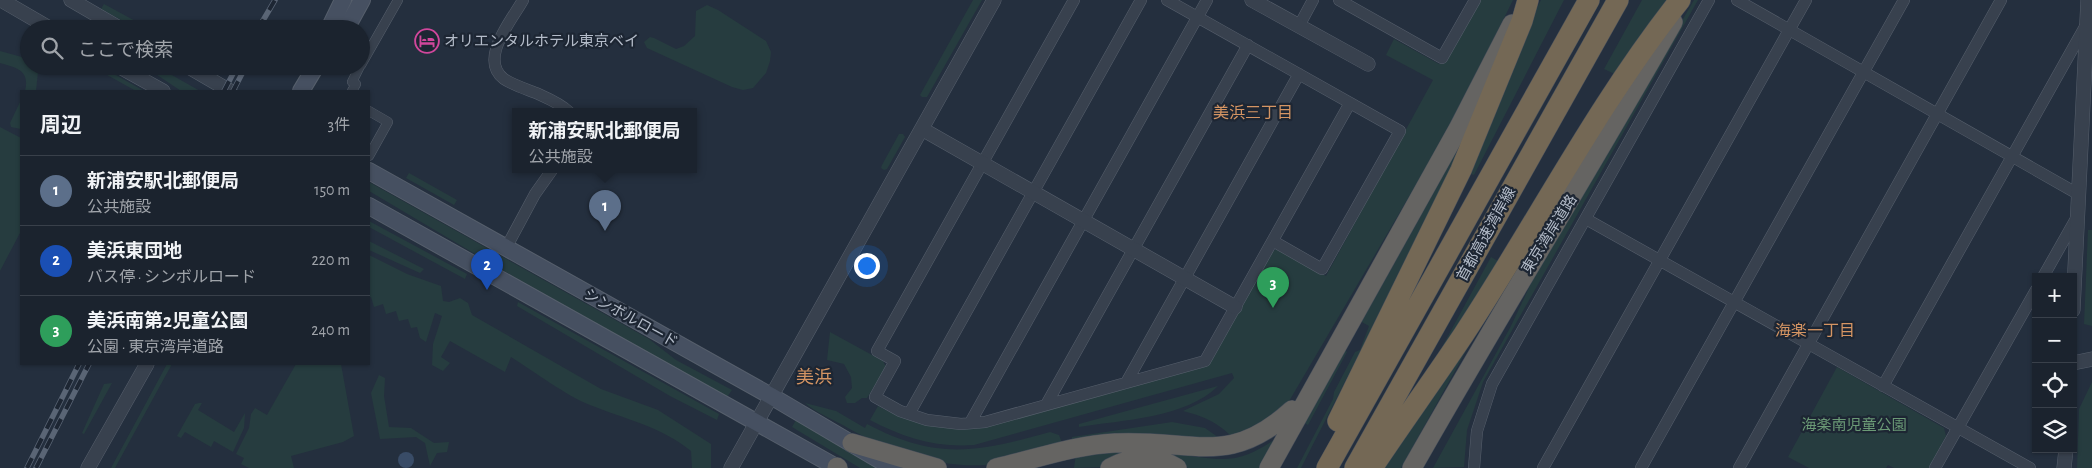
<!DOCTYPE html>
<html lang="ja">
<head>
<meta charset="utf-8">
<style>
	body { margin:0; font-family:"Alegreya Sans","Noto Sans JP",sans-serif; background:#242b36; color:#f1f3f6 }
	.controls { position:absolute; right:15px; bottom:15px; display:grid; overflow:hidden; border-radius:0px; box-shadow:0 1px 4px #0004 }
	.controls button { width:45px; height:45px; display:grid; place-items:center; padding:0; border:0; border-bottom:1px solid #39404a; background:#1b232e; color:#f1f3f6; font:25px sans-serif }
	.you { position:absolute; left:866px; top:265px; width:18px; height:18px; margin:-12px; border:4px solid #fff; border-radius:50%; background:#1a73e8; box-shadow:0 0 0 8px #1a73e833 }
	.badge { display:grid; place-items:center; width:32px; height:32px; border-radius:50%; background:#8ab4f8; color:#fff; font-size:16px; font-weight:700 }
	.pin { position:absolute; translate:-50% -41px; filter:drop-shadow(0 1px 2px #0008) }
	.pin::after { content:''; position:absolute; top:26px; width:18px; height:15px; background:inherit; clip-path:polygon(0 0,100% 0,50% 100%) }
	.popup { position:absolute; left:512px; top:108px; width:185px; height:65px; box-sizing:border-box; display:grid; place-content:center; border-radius:0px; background:#1b232e; filter:drop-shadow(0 1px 4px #0005); font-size:16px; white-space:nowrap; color:#a0a4aa }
	.popup b { font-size:19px; color:#f1f3f6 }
	.popup::after { content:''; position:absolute; left:50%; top:100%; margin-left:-10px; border:10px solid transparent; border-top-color:#1b232e }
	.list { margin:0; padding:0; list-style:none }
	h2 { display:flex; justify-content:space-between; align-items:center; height:65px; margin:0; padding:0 20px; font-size:21px }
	h2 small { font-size:16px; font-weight:400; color:#a0a4aa }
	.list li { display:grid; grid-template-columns:32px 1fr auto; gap:15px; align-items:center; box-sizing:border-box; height:70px; padding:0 20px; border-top:1px solid #39404a }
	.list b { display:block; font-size:19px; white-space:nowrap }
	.list p { margin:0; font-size:16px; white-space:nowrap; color:#a0a4aa }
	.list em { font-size:16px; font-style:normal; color:#a0a4aa }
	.icon { flex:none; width:28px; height:28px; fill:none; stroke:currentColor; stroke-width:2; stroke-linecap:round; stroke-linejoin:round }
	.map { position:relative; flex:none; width:2092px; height:468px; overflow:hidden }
	.search { position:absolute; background:#1b232e; box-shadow:0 1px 4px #0004; left:20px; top:20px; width:350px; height:55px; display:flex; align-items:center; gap:12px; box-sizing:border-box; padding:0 18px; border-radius:28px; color:#a0a4aa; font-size:19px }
	.panel { position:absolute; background:#1b232e; box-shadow:0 1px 4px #0004; left:20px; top:90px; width:350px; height:275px; border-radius:0px }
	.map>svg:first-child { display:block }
	.green { fill:#263c3f }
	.water { fill:#394c67 }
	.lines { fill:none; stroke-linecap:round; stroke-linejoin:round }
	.pedestrian-casing { stroke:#565f6c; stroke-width:10 }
	.minor-casing { stroke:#565f6c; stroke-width:12 }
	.tertiary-casing { stroke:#565f6c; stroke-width:15 }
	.secondary-casing { stroke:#565f6c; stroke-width:18 }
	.trunk-casing { stroke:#434c59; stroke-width:20 }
	.motorway-casing { stroke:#434c59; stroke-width:22 }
	.pedestrian { stroke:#38414e; stroke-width:9 }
	.minor { stroke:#38414e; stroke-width:11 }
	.tertiary { stroke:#38414e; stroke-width:14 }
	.secondary { stroke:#465061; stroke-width:16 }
	.trunk { stroke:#656462; stroke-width:19 }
	.motorway { stroke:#746855; stroke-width:21 }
	.rail-casing { stroke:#5a6575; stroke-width:5.5 }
	.rail { stroke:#1d2633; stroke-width:4; stroke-dasharray:11; stroke-linecap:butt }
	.labels { text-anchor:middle; stroke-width:4.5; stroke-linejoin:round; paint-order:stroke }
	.poi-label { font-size:15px; fill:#b4bcc9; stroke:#1d2633; text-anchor:start }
	.street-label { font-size:15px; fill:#b4bcc9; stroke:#1d2633 }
	.park-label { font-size:15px; fill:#6b9a76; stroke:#1d2633 }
	.neighbourhood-label { font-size:16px; fill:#d59563; stroke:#1d2633 }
	.quarter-label { font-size:18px; fill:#d59563; stroke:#1d2633 }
</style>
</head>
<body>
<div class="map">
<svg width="2092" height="468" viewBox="0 0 2092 468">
	<rect width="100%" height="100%" fill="#242f3e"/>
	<path class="green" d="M973,0H982L927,97H922L920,95Z
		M1477,0H1513L1451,125L1288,403L1240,446C1224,426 1208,417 1183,411L1219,394L1234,378L1232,373L974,445C936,448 902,437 870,420L878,406C904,420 929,427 959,429L1208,365L1273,251L1278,249L1326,276L1433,80L1386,55L1394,39L1439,64L1442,63Z
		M1541,0H1564L1474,175L1465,172L1520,41Z
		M1642,0H1670L1619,76L1604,69Z
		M1694,0H1698L1483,382L1467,430L1464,467L1433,468L1511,326L1533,279Z
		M104,4L150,29H138L101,9Z
		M707,5L718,10L766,41L771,52L770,61L766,73L753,88L743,90L732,87L647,48L644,42L650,37L654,38L676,49L684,46L695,36L696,11Z
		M0,51L29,59V66H34L38,72L36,91H25C30,70 17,68 0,63Z
		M91,66H100L144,91H136Z
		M144,66H156L200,91H181Z
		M1484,95L1455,166L1301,468H1297L1333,399L1334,392L1355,352L1360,350L1369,326L1360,321Z
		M21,100V129L11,127L10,123Z
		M0,127L21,138V231L0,271Z
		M899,134H903L905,137L887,169L884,170L881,168L882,165Z
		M409,173L457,200L454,205L406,178Z
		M369,182L649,339L676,360L732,390L727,397L497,267L369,191Z
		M369,221L467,274L465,279L369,227Z
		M2088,230H2092V326L2084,324Z
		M369,241L424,269L420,273L369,250Z
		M369,255L407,274L441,286L443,301L449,302L460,298L468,303L472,315L601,389L658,410L711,444V468H692L691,451C662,427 625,419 590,405C565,395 535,372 511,357L505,372L450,341L441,357L450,363L443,371L432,365L433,344L442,316L435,313L426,342L420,338L417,327L411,328L408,319L399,321L396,311L386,314L383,304L374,307L371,297H369Z
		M1491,257L1498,261L1472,303L1463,321L1436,358Z
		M1496,297L1401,468H1378Z
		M518,302L719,414L717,420L670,396L517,306Z
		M830,332L883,361L886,367L867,398H862L855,403H847L845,397L852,388L851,377L844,364L827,360Z
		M1343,349L1347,352L1308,425L1303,422Z
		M167,364H172L115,468H111Z
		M296,364H341L354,436L343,442L291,456L294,468H249L241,464L244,458L236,454L249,428L251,414L255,408L267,415Z
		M1837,367L1944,428L1946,436L1929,468H1894L1888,465L1886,468H1809L1788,457Z
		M379,375L385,378L384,396L389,427L411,428L434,443L449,442L447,452L437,453L430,466L425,443L416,437L380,439L371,393Z
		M2092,382V468H2077L2079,409Z
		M112,383L84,434L82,433L104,384Z
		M1218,386C1186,418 1122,420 1079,427V424Z
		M199,403H202L198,410L234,432L245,413L244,428L233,452L214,441L211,447L185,432L181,438L177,436L195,404Z
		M805,403L836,411L865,428L867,424C937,461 978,452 1050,432L1059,435L1062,443C1037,451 1012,461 985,465C938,468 889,451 848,428C835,420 816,413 805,403Z
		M796,420L881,468H860L792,427Z
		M1172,422L1205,428L1222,440L1077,442L1072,439V437Z
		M1281,435L1263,468H1188L1184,465L1074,468L1076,454C1107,448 1140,450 1172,454C1224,459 1235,468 1281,435Z"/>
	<path class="water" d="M398 460a8 8 0 1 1 16 0a8 8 0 1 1-16 0Z"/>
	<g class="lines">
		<g class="pedestrian-casing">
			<path id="pedestrian" d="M361,65L398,0
				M352,91L356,84L352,82L360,66
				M369,111L388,122L369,156"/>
		</g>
		<g class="minor-casing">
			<path id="minor" d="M523,0C512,20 478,59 504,79C513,85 526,89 536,93C547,98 560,103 569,112
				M1074,0L877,351L895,361L875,397L900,411L927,420L961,424L985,422L1205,361L1350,103
				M1167,0L1400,131L1322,269L1273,241
				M1339,0L1442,58L1475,0
				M1737,0L2078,194
				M1299,26L1313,0
				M1586,219L2030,468
				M506,248L535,194L552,170
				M2043,277L2077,217
				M1126,383L1299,74
				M1883,386L2086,25
				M1046,405L1248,45
				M909,414L1141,0
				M970,423L1207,0
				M1474,468L1477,431L1492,384L1709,0
				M1543,468L1806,0
				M1641,468L1904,0
				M1739,468L2001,0
				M1935,468L2036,290"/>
		</g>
		<g class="tertiary-casing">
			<path id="tertiary" d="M1,0L51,29
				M71,0L121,29
				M1252,0L1368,64
				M118,66L163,91
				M187,66L230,91
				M922,129L1235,307
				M2073,310L2088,0
				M2073,363L2092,359
				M88,468L147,364
				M731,468L994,0
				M2064,468L2066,449"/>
		</g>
		<g class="secondary-casing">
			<path id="secondary" d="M329,29L343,0
				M346,29L362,0
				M301,91L316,66
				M369,171L771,396L893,468
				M369,206L838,468"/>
		</g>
		<g class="trunk-casing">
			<path id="trunk" d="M852,443L937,468
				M837,467L838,468
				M996,468C1036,459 1074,445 1115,443C1195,439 1228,468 1292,410
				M1110,468C1131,456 1155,455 1177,468
				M1269,468L1458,129L1512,24
				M1412,468C1497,318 1588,172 1673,22"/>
		</g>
		<g class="motorway-casing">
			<path id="motorway" d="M1338,421L1461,170L1522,21L1528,0
				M1327,468L1589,0
				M1355,468L1618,0
				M1372,468C1402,423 1434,379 1464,334C1537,223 1597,105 1680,0"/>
		</g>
		<use href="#pedestrian" class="pedestrian"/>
		<use href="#minor" class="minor"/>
		<use href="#tertiary" class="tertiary"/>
		<use href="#secondary" class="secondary"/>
		<use href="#trunk" class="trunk"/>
		<use href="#motorway" class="motorway"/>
		<g class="rail-casing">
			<path id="rail" d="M258,29L275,0
				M224,91L237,66
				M233,91L246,66
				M27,468L79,364
				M36,468L89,364"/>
		</g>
		<use href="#rail" class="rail"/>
	</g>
	<defs>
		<g id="hotel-ring" transform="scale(1.25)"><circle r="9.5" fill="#1d2633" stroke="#d1479c" stroke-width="1.5"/><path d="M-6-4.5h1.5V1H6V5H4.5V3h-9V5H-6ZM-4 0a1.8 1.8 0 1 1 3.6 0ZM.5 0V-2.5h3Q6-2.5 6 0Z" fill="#d1479c"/></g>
	</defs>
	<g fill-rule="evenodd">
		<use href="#hotel-ring" x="427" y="41"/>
	</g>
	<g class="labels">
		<g class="poi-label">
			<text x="444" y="46">オリエンタルホテル東京ベイ</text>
		</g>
		<g class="street-label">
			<text transform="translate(1486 234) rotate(-61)" y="5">首都高速湾岸線</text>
			<text transform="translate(1549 234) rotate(-58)" y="5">東京湾岸道路</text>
			<text transform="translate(631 318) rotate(29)" y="5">シンボルロード</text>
		</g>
		<g class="park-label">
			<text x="1854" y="430">海楽南児童公園</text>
		</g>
		<g class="neighbourhood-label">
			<text x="1253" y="118">美浜三丁目</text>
			<text x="1815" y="336">海楽一丁目</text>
		</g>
		<g class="quarter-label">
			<text x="814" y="383">美浜</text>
		</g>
	</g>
</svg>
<div class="controls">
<button>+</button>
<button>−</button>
<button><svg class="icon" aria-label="locate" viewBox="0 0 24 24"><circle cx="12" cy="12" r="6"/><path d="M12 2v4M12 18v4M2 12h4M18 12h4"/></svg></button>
<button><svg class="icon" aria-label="layers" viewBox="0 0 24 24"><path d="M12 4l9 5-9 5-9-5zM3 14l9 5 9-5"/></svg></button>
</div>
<div class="you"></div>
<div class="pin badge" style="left:605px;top:231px;background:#5c6f8a">1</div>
<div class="popup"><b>新浦安駅北郵便局</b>公共施設</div>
<div class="pin badge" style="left:487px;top:290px;background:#1a4fb4">2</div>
<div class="pin badge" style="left:1273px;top:308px;background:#2e9e5b">3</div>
<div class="search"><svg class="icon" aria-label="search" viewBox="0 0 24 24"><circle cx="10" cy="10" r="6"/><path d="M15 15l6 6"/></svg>ここで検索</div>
<section class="panel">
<h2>周辺<small>3件</small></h2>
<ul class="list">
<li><span class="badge" style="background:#5c6f8a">1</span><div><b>新浦安駅北郵便局</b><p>公共施設</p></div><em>150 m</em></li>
<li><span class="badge" style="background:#1a4fb4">2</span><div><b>美浜東団地</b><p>バス停 · シンボルロード</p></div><em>220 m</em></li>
<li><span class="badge" style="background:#2e9e5b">3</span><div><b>美浜南第2児童公園</b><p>公園 · 東京湾岸道路</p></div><em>240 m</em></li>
</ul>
</section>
</div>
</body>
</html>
